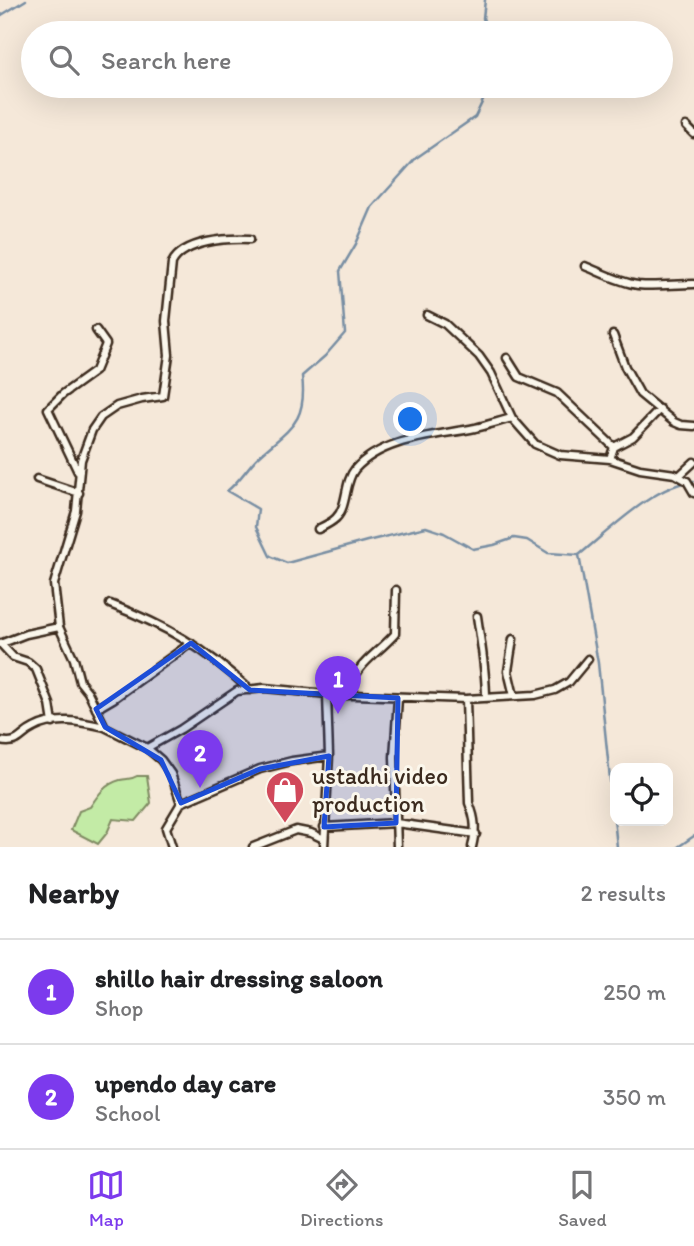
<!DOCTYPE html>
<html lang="en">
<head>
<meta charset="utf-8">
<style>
	body { margin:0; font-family:Itim,sans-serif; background:#f2f2f2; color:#202124 }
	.controls { position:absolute; right:21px; bottom:21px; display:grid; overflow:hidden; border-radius:14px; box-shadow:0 7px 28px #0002 }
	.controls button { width:63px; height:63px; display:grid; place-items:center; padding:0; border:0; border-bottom:2px solid #e0e0e0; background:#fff; color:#202124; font:35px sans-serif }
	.you { position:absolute; left:411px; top:420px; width:24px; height:24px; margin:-18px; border:5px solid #fff; border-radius:50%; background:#1a73e8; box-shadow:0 0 0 10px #1a73e833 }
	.badge { display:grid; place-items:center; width:46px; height:46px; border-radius:50%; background:#7c3aed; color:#fff; font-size:23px; font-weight:700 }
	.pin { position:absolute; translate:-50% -58px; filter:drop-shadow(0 2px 4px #0008) }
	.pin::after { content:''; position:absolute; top:37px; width:24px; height:21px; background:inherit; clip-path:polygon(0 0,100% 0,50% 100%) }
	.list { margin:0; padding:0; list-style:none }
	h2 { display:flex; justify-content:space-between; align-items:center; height:91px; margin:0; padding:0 28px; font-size:30px }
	h2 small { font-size:23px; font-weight:400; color:#757577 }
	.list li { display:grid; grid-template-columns:46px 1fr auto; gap:21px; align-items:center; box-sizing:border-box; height:105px; padding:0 28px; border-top:2px solid #e0e0e0 }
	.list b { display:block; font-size:26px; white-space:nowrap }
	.list p { margin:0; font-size:23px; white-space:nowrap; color:#757577 }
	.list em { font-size:23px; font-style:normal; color:#757577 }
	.icon { flex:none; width:38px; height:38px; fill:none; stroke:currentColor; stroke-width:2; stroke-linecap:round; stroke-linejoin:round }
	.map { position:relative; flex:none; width:694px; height:847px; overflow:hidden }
	.search { position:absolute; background:#fff; box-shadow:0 7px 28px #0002; left:21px; right:21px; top:21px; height:77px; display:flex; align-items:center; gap:18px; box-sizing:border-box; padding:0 24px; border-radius:38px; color:#757577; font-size:26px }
	.sheet { height:301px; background:#fff }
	nav { display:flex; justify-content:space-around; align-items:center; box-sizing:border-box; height:98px; border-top:2px solid #e0e0e0; background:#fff; font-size:19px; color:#757577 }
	nav a { display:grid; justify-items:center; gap:4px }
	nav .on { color:#7c3aed }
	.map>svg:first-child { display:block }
	.green { fill:#c3eba6; stroke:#7f8a62; stroke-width:2 }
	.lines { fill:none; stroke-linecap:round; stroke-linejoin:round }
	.stream { stroke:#788ea3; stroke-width:2.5 }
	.street-casing { stroke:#3b2a1e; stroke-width:11 }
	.street { stroke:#fbf7ec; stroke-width:6 }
	.marked { fill:#1d4ed8; fill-opacity:0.2; stroke:#1d4ed8; stroke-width:5; stroke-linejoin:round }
	.labels { text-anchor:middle; stroke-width:6; stroke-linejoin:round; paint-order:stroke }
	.poi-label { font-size:24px; fill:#3b2a1e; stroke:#fbf7ec; text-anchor:start }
</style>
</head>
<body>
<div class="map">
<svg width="694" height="847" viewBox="0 0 694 847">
	<rect width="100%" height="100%" fill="#f5e8d9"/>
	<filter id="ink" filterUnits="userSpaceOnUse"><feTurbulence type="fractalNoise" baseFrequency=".0143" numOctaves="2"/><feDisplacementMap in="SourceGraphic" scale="14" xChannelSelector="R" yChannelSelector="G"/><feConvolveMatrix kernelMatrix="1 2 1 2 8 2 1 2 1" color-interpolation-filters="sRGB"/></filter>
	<g filter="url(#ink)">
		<path class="green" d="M137,776H147L151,803L136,821L113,819L107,833L98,844L71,830L79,811L90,807C98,795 105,784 120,780C127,778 131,780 137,776Z"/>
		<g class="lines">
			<path class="stream" d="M485,0L483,18L488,33
				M0,16L26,0
				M490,86L475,117L416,158L372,207L356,244L340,271L345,333L325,356L302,376C308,424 288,429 257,458C247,468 239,482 227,491L258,509L256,527L270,556L287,563L367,541L426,527L444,533L473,549L494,545L514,538L527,540L548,553L579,555
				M617,847L598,663L579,555C610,530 654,485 694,481
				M678,847L694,836"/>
			<g class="street-casing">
				<path id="street" d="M686,126L694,134
					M585,266C602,273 619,282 638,285C656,287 675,284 694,284
					M427,315L445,324L479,356L491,373L512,418L535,444L560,455L610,459L640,469L675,474L687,481L694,493
					M613,335L625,367L640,394L674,422L681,425L694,426
					M507,358L519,377L557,393L614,447L610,459
					M614,447L633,437L660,409
					M78,472L48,409L63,394L95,371L106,344L96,330
					M680,475L694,462
					M37,479L79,493
					M318,529C324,526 331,523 336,518C348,506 344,482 355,469C384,437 436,436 475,428C488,425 500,421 512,418
					M110,604C167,626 205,648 250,690
					M477,616C481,644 486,670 486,698
					M513,639L508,671L514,696
					M0,644L26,634L59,627
					M1,644L13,657L28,662L36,669L50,704L53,723
					M347,695C357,662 373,658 395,634L396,590
					M466,699L469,803C476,820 476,830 472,847
					M96,709L113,699L191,643
					M0,741C20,745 19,735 34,728C56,716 82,722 105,727
					M147,748L181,729L237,691L264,688L327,694L466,699L535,695L555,690L569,682L588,659
					M181,803L260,769L292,761L329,756
					M324,827L396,823L476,834
					M172,847L166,828L181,803L171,774L161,760L147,748L105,727L88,692L80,682L74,659L59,627L54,584L76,511L81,460L92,430L101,417L117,406L142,399L163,396L169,355L166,321L172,263C184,240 228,238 250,239
					M253,847L296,830L311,833L324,839
					M324,847L329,756L327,694
					M397,847L394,757L398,698"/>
			</g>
			<use href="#street" class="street"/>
		</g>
	</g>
	<path class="marked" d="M191,643L250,690L398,698L396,823L324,827L329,756L260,769L181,803L161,760L105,727L96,709Z"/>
	<defs>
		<g id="shop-pin" transform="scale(2.0125)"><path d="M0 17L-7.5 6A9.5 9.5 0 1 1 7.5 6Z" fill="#d1495b" stroke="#fbf7ec"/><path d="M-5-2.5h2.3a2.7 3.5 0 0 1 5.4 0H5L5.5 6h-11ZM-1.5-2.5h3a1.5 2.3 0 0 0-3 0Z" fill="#fff"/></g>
	</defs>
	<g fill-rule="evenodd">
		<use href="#shop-pin" x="285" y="790"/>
	</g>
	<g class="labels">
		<g class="poi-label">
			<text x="312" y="784">ustadhi video<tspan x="312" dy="28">production</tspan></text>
		</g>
	</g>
</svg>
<div class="controls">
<button><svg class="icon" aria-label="locate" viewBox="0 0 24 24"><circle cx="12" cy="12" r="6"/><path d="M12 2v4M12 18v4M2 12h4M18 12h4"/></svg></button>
</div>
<div class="you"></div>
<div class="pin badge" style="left:338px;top:714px">1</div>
<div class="pin badge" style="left:200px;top:788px">2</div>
<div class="search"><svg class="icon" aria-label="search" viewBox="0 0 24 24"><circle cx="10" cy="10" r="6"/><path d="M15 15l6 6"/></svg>Search here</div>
</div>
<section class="sheet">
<h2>Nearby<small>2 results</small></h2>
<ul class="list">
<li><span class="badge">1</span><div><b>shillo hair dressing saloon</b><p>Shop</p></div><em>250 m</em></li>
<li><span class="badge">2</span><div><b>upendo day care</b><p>School</p></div><em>350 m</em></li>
</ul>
</section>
<nav>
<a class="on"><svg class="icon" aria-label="map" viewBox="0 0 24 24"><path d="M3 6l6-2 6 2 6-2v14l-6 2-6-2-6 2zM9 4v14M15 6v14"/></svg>Map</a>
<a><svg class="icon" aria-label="directions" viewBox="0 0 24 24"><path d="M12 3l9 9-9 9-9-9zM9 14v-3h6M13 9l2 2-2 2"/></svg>Directions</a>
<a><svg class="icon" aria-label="saved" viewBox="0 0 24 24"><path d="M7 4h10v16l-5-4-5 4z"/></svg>Saved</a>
</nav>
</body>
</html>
